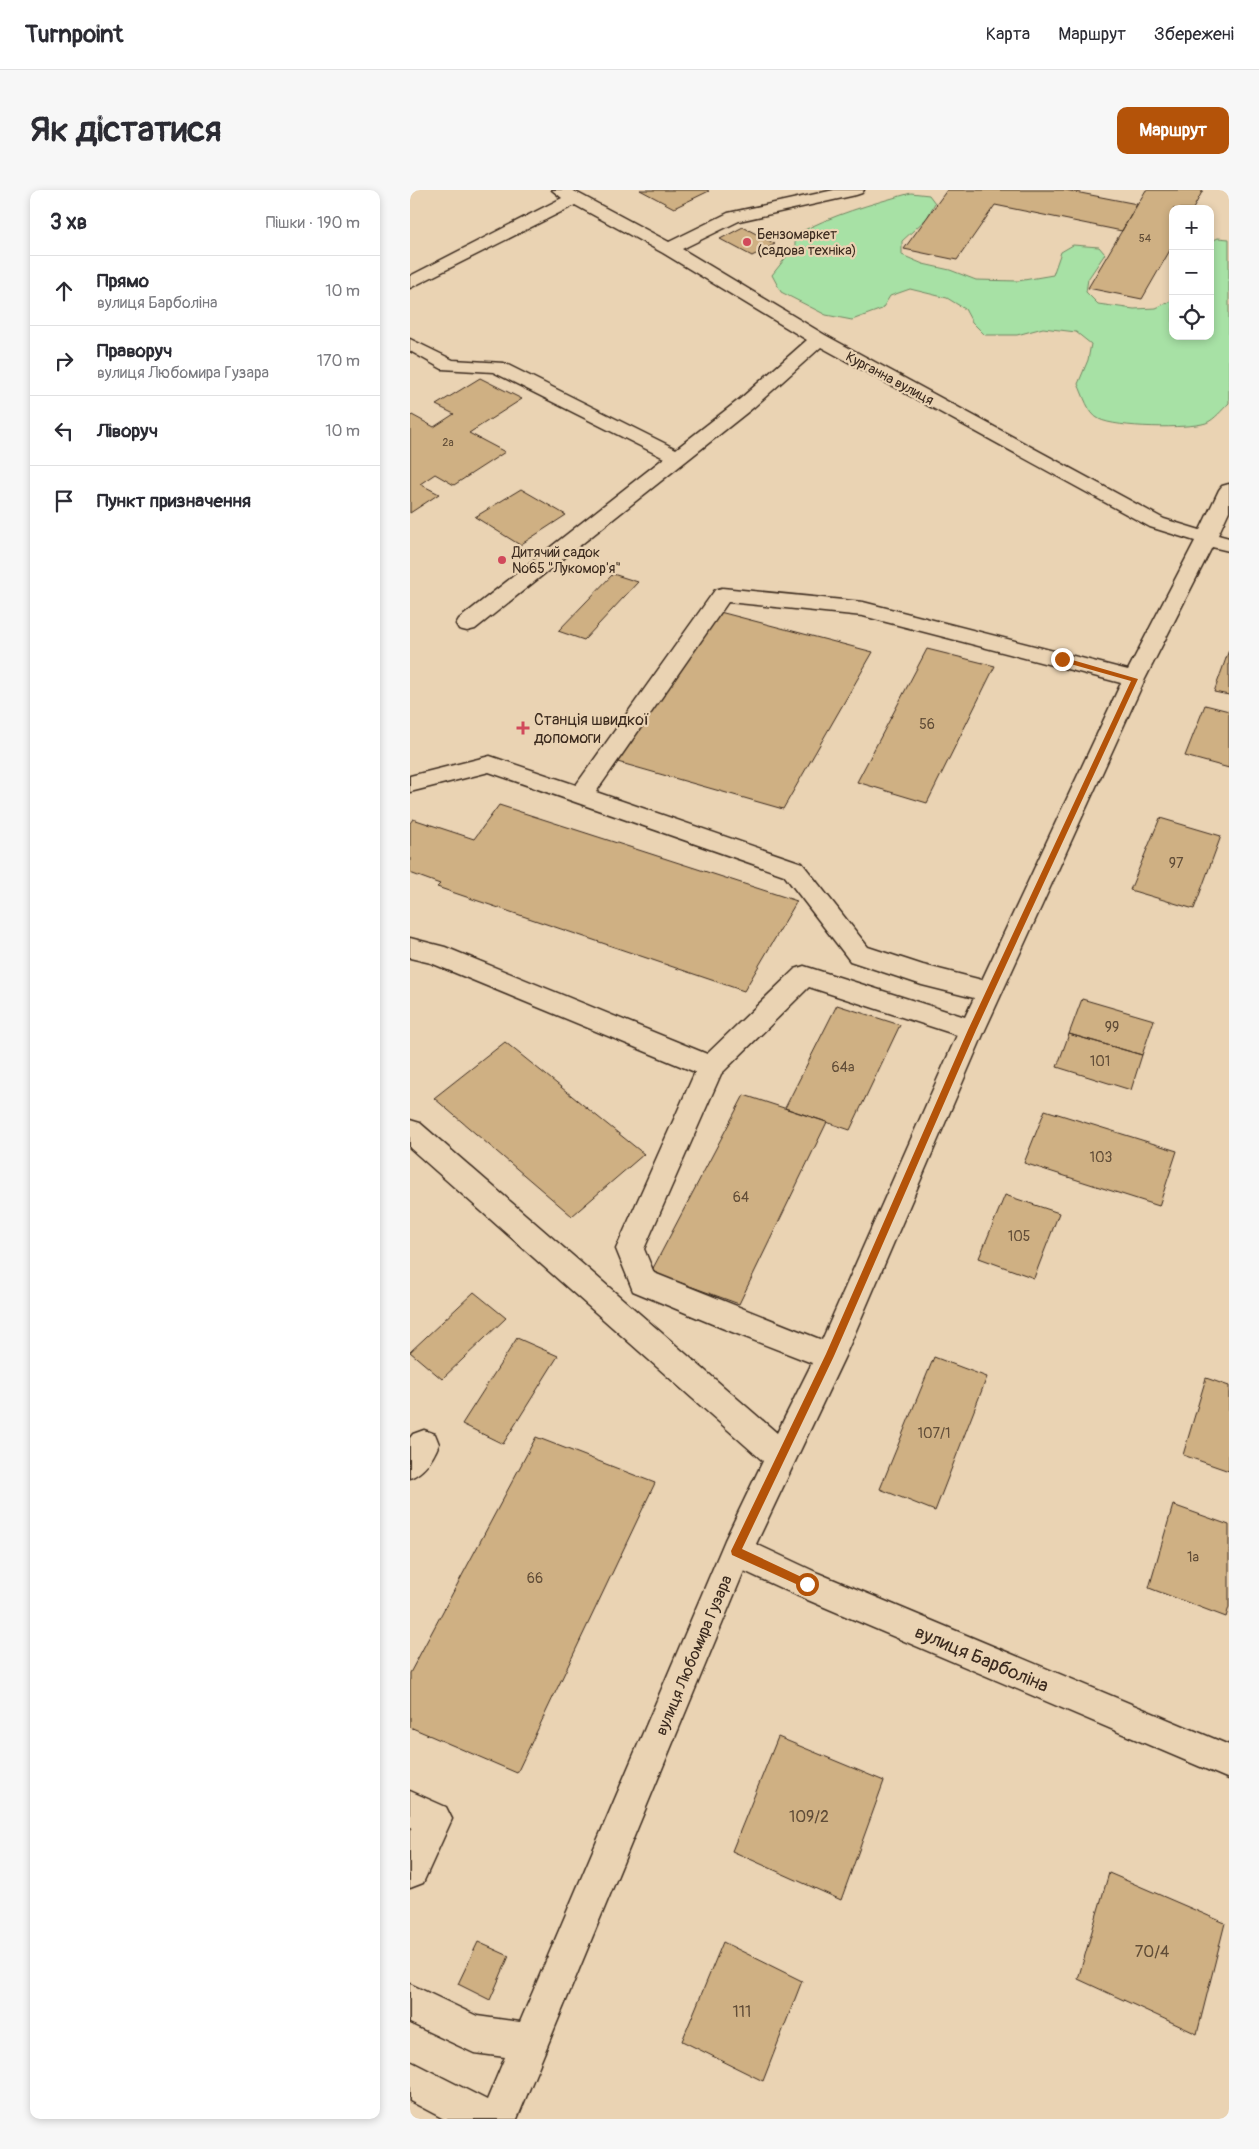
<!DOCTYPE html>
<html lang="uk">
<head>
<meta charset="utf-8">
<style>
	body { margin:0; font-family:Pangolin,sans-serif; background:#f7f7f7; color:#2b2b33 }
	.controls { position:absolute; right:15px; top:15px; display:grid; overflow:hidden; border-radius:10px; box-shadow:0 2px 8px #0003 }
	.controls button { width:45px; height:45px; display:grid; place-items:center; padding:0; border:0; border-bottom:1px solid #e1e1e2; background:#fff; color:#2b2b33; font:25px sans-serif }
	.stop { position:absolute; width:15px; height:15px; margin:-11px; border:4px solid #b45309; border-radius:50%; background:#fff }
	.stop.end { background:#b45309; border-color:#fff; box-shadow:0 1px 5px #0008 }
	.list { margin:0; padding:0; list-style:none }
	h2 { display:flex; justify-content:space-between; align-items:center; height:65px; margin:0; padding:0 20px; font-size:21px }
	h2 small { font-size:16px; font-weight:400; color:#7c7c81 }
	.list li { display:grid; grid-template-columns:32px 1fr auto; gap:15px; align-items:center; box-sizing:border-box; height:70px; padding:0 20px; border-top:1px solid #e1e1e2 }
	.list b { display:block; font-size:19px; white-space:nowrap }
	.list p { margin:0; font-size:16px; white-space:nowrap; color:#7c7c81 }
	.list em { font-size:16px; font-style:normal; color:#7c7c81 }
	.icon { flex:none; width:28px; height:28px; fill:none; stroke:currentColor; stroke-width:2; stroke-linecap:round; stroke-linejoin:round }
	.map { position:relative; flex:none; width:819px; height:1929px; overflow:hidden; border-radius:10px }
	header { display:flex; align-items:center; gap:30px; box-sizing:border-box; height:70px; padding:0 25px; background:#fff; border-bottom:1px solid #e1e1e2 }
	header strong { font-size:24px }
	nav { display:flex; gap:28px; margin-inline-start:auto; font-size:18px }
	.intro { display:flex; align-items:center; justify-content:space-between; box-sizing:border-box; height:120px; padding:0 30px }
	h1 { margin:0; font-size:35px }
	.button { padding:12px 22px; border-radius:10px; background:#b45309; color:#fff; font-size:18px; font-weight:700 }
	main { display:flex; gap:30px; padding:0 30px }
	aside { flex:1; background:#fff; border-radius:10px; box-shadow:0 2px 8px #0003 }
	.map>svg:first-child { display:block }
	.green { fill:#a7e1a5; stroke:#718662 }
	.building { fill:#cfb083; stroke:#3b2a1e }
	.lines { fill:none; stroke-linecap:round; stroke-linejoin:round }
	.minor-casing { stroke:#3b2a1e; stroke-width:3 }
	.minor { fill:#ead3b3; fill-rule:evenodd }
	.route { fill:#b45309 }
	.poi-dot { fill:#d1495b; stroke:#ead3b3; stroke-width:2 }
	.labels { text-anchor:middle; stroke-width:4.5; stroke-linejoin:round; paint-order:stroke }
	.far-number-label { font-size:11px; fill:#604c37 }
	.far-poi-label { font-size:14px; fill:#3b2a1e; stroke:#ead3b3; text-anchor:start }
	.far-street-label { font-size:14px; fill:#3b2a1e; stroke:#ead3b3 }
	.number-label { font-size:14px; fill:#604c37 }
	.poi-label { font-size:16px; fill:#3b2a1e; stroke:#ead3b3; text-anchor:start }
	.street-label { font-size:16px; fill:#3b2a1e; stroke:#ead3b3 }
	.near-number-label { font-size:16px; fill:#604c37 }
	.near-street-label { font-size:19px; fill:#3b2a1e; stroke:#ead3b3 }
</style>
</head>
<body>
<header>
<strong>Turnpoint</strong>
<nav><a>Карта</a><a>Маршрут</a><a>Збережені</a></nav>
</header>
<div class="intro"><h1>Як дістатися</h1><a class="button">Маршрут</a></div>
<main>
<aside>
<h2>3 хв<small>Пішки · 190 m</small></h2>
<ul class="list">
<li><svg class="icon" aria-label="ahead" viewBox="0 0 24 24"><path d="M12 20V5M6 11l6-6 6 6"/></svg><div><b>Прямо</b><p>вулиця Барболіна</p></div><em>10 m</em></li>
<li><svg class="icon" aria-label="right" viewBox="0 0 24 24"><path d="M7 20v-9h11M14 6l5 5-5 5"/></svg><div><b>Праворуч</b><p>вулиця Любомира Гузара</p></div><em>170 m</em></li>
<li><svg class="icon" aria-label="left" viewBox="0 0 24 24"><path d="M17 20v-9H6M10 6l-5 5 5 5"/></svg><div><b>Ліворуч</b></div><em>10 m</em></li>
<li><svg class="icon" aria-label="arrive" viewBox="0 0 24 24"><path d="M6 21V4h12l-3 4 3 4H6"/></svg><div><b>Пункт призначення</b></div></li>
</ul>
</aside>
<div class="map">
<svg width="819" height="1929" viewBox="0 0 819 1929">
	<rect width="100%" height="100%" fill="#ead3b3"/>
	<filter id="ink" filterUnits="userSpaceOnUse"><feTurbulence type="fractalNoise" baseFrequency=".02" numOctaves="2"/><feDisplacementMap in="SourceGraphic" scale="10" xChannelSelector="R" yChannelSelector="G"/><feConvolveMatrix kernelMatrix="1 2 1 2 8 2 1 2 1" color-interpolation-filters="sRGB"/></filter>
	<g filter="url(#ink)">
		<path class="green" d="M501,3L519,5L525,13L517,28L492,51V65L513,74L540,80L566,90L608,91L643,85L651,62L663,55L689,57L695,64L678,89L676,102L688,114L724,119L746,118L763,110V146H800V52L808,48L819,49V213C813,219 804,230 796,233C778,239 706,238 689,229C678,224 673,204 668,194L678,170L681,154L666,142L633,138L607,145H575L562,132L555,119L537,108L500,99L480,106L472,119L442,130L416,125L371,102L362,85L385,56V45C421,25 461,14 501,3Z"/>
		<path class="building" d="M230,0H297L299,1L264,18Z
			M537,0H655L727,14L712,41L585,15L547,70L494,59Z
			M736,0H793L783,19H763V55L732,109L678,98Z
			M333,37L365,54L342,66L310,49Z
			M70,188L112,209L59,243L95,262L44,295L25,284L10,294L29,304L0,323V227L2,225L24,237L44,224L26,215Z
			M111,299L156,325L110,355L65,327Z
			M203,384L228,392L174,450L148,441Z
			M306,421L463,462L373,619L204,571Z
			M517,459L585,476L517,613L447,592Z
			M819,460V505L804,502Z
			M795,515L819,521V578L775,566Z
			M89,615L387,711L334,801L27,697L30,694L0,683V633L3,629L64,649Z
			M750,628L811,646L784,719L720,700Z
			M672,809L744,830L732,865L659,844Z
			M427,815L490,835L440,940L375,918Z
			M659,844L732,865L721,900L647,877Z
			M95,852L234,964L162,1026L24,908Z
			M334,905L417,932L329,1114L241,1082Z
			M635,920L767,961L749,1016L614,973Z
			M595,1005L649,1023L624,1088L569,1068Z
			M64,1102L96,1128L32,1189L0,1162Z
			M107,1148L148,1166L93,1254L52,1234Z
			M524,1167L577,1187L525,1321L470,1299Z
			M796,1188L819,1196V1281L773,1265Z
			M126,1247L245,1293L107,1583L0,1537V1483Z
			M763,1315L819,1335V1417L816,1427L739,1398Z
			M368,1547L474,1591L431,1710L322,1661Z
			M699,1683L815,1733L787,1844L668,1789Z
			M68,1752L99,1766L80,1810L48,1794Z
			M313,1752L392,1791L353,1891L272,1851Z"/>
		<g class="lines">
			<g class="minor-casing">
				<path id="minor" d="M142,0H162L259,52L318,23L424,0H454L452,3L446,5L329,31L272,59L415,145L754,329L790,340L809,300L812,296L819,294V321L808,345L819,348V361L802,357L735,489L575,840L435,1166L346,1354L408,1383L819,1555V1589L386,1405L334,1381L107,1929H34L0,1911V1871L77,1910L95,1867L64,1863L0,1833V1794L67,1826L110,1832L315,1350L353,1271L0,958V930L10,933L367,1243L402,1173L312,1138L223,1101L206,1059L285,882L21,773L0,768V748L35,757L297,864L385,779L394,776L555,827L564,808L512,795L440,771L374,685L79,582L0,602V586L80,566L166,595L305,400L312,398L453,412L718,480L785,351L740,337L411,157L344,217L65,439L57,441L49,439L46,434L49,429L254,268L83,182L32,179L0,161V149L43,170L94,173L266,259L330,209L397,150L253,63L165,15L0,98V86L152,8ZM318,412L453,426L711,493L572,790L513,775L458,757L392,673L186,602ZM399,797L547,845L412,1150L244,1083L234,1059L311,884Z
					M14,1240L25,1244L29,1254C23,1269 15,1282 0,1288V1248L3,1244Z
					M0,1601L36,1617L42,1629L13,1693L0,1698V1641L2,1637H0Z"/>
			</g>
			<use href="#minor" class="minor"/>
		</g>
	</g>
	<path class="route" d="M652,467L728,489L566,840L424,1166L332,1359L400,1391L401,1394L397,1399L322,1365L321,1361L416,1164L558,840L721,491L650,471L649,469Z"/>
	<g class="poi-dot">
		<circle cx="337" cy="52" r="5"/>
		<circle cx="92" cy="370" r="5"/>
		<path d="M110.5 530.5h5v5h5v5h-5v5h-5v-5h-5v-5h5z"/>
	</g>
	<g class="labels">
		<g class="far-number-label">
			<text x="735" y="52">54</text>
			<text x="38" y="256">2а</text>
		</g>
		<g class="far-poi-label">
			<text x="347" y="49">Бензомаркет<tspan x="347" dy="16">(садова техніка)</tspan></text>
			<text x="102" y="367">Дитячий садок<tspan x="102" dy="16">№65 "Лукомор'я"</tspan></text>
		</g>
		<g class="far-street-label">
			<text transform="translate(480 188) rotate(28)" y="5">Курганна вулиця</text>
		</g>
		<g class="number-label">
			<text x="517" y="539">56</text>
			<text x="766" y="678">97</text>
			<text x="702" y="842">99</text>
			<text x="690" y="876">101</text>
			<text x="433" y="882">64а</text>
			<text x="691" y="972">103</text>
			<text x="331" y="1012">64</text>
			<text x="609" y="1051">105</text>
			<text x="524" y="1248">107/1</text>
			<text x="783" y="1372">1а</text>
			<text x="125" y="1393">66</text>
		</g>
		<g class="poi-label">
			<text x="124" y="535">Станція швидкої<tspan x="124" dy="18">допомоги</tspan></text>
		</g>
		<g class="street-label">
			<text transform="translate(283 1465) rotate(-67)" y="6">вулиця Любомира Гузара</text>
		</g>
		<g class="near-number-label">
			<text x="399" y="1632">109/2</text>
			<text x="742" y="1767">70/4</text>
			<text x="332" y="1827">111</text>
		</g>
		<g class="near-street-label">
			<text transform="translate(572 1468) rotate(23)" y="7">вулиця Барболіна</text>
		</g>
	</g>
</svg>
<div class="controls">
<button>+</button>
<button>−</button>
<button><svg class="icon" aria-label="locate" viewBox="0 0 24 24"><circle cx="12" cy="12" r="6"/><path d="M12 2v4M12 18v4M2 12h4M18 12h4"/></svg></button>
</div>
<div class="stop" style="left:397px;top:1394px"></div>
<div class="stop end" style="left:652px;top:469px"></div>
</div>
</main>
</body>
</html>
